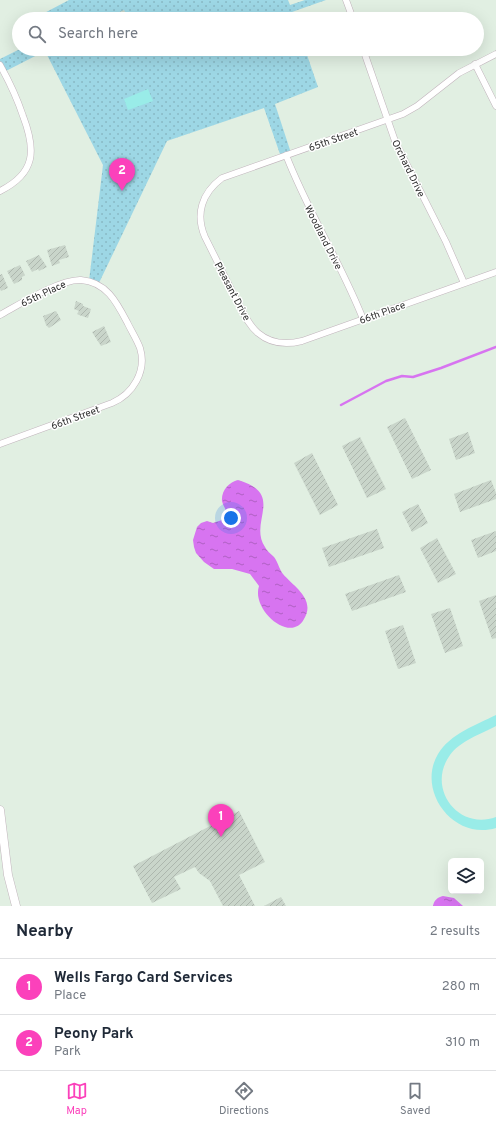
<!DOCTYPE html>
<html lang="en">
<head>
<meta charset="utf-8">
<style>
	body { margin:0; font-family:Overpass,sans-serif; background:#f2f2f3; color:#1f2937 }
	.controls { position:absolute; right:12px; bottom:12px; display:grid; overflow:hidden; border-radius:6px; box-shadow:0 4px 16px #0002 }
	.controls button { width:36px; height:36px; display:grid; place-items:center; padding:0; border:0; border-bottom:1px solid #e0e1e3; background:#fff; color:#1f2937; font:20px sans-serif }
	.you { position:absolute; left:231px; top:518px; width:14px; height:14px; margin:-10px; border:3px solid #fff; border-radius:50%; background:#1a73e8; box-shadow:0 0 0 6px #1a73e833 }
	.badge { display:grid; place-items:center; width:26px; height:26px; border-radius:50%; background:#fb41bb; color:#fff; font-size:13px; font-weight:700 }
	.pin { position:absolute; translate:-50% -33px; filter:drop-shadow(0 1px 2px #0008) }
	.pin::after { content:''; position:absolute; top:21px; width:14px; height:12px; background:inherit; clip-path:polygon(0 0,100% 0,50% 100%) }
	.list { margin:0; padding:0; list-style:none }
	h2 { display:flex; justify-content:space-between; align-items:center; height:52px; margin:0; padding:0 16px; font-size:17px }
	h2 small { font-size:13px; font-weight:400; color:#747a83 }
	.list li { display:grid; grid-template-columns:26px 1fr auto; gap:12px; align-items:center; box-sizing:border-box; height:56px; padding:0 16px; border-top:1px solid #e0e1e3 }
	.list b { display:block; font-size:15px; white-space:nowrap }
	.list p { margin:0; font-size:13px; white-space:nowrap; color:#747a83 }
	.list em { font-size:13px; font-style:normal; color:#747a83 }
	.icon { flex:none; width:22px; height:22px; fill:none; stroke:currentColor; stroke-width:2; stroke-linecap:round; stroke-linejoin:round }
	.map { position:relative; flex:none; width:496px; height:906px; overflow:hidden }
	.search { position:absolute; background:#fff; box-shadow:0 4px 16px #0002; left:12px; right:12px; top:12px; height:44px; display:flex; align-items:center; gap:10px; box-sizing:border-box; padding:0 14px; border-radius:22px; color:#747a83; font-size:15px }
	.sheet { height:164px; background:#fff }
	nav { display:flex; justify-content:space-around; align-items:center; box-sizing:border-box; height:56px; border-top:1px solid #e0e1e3; background:#fff; font-size:11px; color:#747a83 }
	nav a { display:grid; justify-items:center; gap:2px }
	nav .on { color:#fb41bb }
	.map>svg:first-child { display:block }
	.park { fill:url(#park-dots) }
	.pitch { fill:#99ece8 }
	.water { fill:url(#water-ripples) }
	.lines { fill:none; stroke-linecap:round; stroke-linejoin:round }
	.stream { stroke:#d774f0; stroke-width:2.5 }
	.building { fill:url(#building-hatch) }
	.minor-casing { stroke:#c1b4bc; stroke-width:7 }
	.tertiary-casing { stroke:#c1b4bc; stroke-width:9 }
	.minor { stroke:#fff; stroke-width:6 }
	.tertiary { stroke:#fff; stroke-width:8 }
	.labels { text-anchor:middle; stroke-width:3; stroke-linejoin:round; paint-order:stroke }
	.street-label { font-size:10px; fill:#2e2e2e; stroke:#fff }
</style>
</head>
<body>
<div class="map">
<svg width="496" height="906" viewBox="0 0 496 906">
	<defs>
		<pattern id="park-dots" width="8" height="8" patternUnits="userSpaceOnUse"><rect width="8" height="8" fill="#9dd7e5"/><path d="M2 2h.1M6 6h.1" fill="none" stroke="#88b9c5" stroke-width="1.8" stroke-linecap="round"/></pattern>
		<pattern id="water-ripples" width="26" height="14" patternUnits="userSpaceOnUse"><rect width="26" height="14" fill="#d774f0"/><path d="M2 4q2-2 4 0t4 0M15 11q2-2 4 0t4 0" fill="none" stroke="#af60c3"/></pattern>
		<pattern id="building-hatch" width="6" height="6" patternUnits="userSpaceOnUse"><rect width="6" height="6" fill="#c9d5ca"/><path d="M-1 1l2-2M0 6l6-6M5 7l2-2" fill="none" stroke="#adb7ae"/></pattern>
	</defs>
	<rect width="100%" height="100%" fill="#e1efe2"/>
	<path class="park" d="M69,0H288L290,5L305,0H326L292,12L295,19H33Z
		M20,49H305L318,87L275,104L291,153L281,157L264,108L167,141L98,285L89,281L103,165L45,51L4,72L0,65V59Z"/>
	<path class="pitch" d="M148,89L153,101L128,110L124,99Z
		M496,715V726C481,734 460,741 450,755C426,788 458,831 496,817V828C454,841 416,791 438,754C450,734 476,725 496,715Z"/>
	<path class="water" d="M238,480C286,494 248,522 265,547C267,551 270,553 273,556C277,559 279,569 283,574C294,587 316,599 304,619C291,644 251,610 259,586L250,574L232,569H214L204,562L196,553L194,547L193,540L197,527L201,523L207,521L213,523L225,519C228,509 224,509 222,501C221,491 229,482 238,480Z
		M443,896L454,898L463,906H433C434,900 438,897 443,896Z"/>
	<g class="lines">
		<path class="stream" d="M341,405L386,381L402,376L413,377L441,368L496,347"/>
	</g>
	<path class="building" d="M124,10L129,19H117L115,14Z
		M65,245L69,257L59,260L60,263L52,266L47,250Z
		M39,255L47,267L39,271L38,269L32,272L26,261Z
		M20,265L25,275L22,277V280L14,284L7,271Z
		M2,274L8,288L1,291L0,289V275Z
		M76,301L83,304V306L91,309L88,318L79,315L77,314L79,311L74,309Z
		M56,311L61,320L49,328L46,325L43,316Z
		M104,326L111,342L101,346L92,332Z
		M405,418L431,470L412,479L387,427Z
		M468,432L475,453L456,460L449,439Z
		M360,437L386,489L367,498L342,446Z
		M312,453L338,505L320,515L294,463Z
		M491,480L496,493V499L460,512L454,494Z
		M418,504L428,523L412,532L402,512Z
		M377,529L384,548L329,567L322,548Z
		M496,531V551L478,558L471,540Z
		M437,538L456,574L438,583L420,548Z
		M399,575L406,592L352,611L345,594Z
		M496,595V638L492,639L479,601Z
		M450,608L463,646L445,653L431,614Z
		M403,625L416,663L398,669L385,631Z
		M239,811L265,862L239,875L255,906H223L210,881L199,873L195,867L174,877L181,889L152,903L133,866Z
		M281,897L286,906H264Z"/>
	<g class="lines">
		<g class="minor-casing">
			<path id="minor" d="M346,0L353,19
				M363,49L395,141L446,242L464,283
				M496,54L459,73L417,106L403,114L222,178C202,193 195,214 205,237C215,257 225,277 235,297C242,309 247,324 258,333C271,344 286,345 302,341L496,272
				M475,64L496,106
				M0,65C9,81 17,98 23,116C36,150 36,173 0,191
				M286,155C308,212 341,263 363,319
				M0,315C20,304 60,279 81,280C107,282 117,303 128,324C132,332 137,340 140,348C147,371 133,394 112,403L0,444"/>
		</g>
		<g class="tertiary-casing">
			<path id="tertiary" d="M0,810L8,875L16,906"/>
		</g>
		<use href="#minor" class="minor"/>
		<use href="#tertiary" class="tertiary"/>
	</g>
	<g class="labels">
		<g class="street-label">
			<text transform="translate(333 139) rotate(-19)" y="4">65th Street</text>
			<text transform="translate(409 168) rotate(64)" y="4">Orchard Drive</text>
			<text transform="translate(324 237) rotate(63)" y="4">Woodland Drive</text>
			<text transform="translate(233 291) rotate(62)" y="4">Pleasant Drive</text>
			<text transform="translate(43 293) rotate(-25)" y="4">65th Place</text>
			<text transform="translate(382 312) rotate(-20)" y="4">66th Place</text>
			<text transform="translate(75 417) rotate(-20)" y="4">66th Street</text>
		</g>
	</g>
</svg>
<div class="controls">
<button><svg class="icon" aria-label="layers" viewBox="0 0 24 24"><path d="M12 4l9 5-9 5-9-5zM3 14l9 5 9-5"/></svg></button>
</div>
<div class="you"></div>
<div class="pin badge" style="left:221px;top:837px">1</div>
<div class="pin badge" style="left:122px;top:191px">2</div>
<div class="search"><svg class="icon" aria-label="search" viewBox="0 0 24 24"><circle cx="10" cy="10" r="6"/><path d="M15 15l6 6"/></svg>Search here</div>
</div>
<section class="sheet">
<h2>Nearby<small>2 results</small></h2>
<ul class="list">
<li><span class="badge">1</span><div><b>Wells Fargo Card Services</b><p>Place</p></div><em>280 m</em></li>
<li><span class="badge">2</span><div><b>Peony Park</b><p>Park</p></div><em>310 m</em></li>
</ul>
</section>
<nav>
<a class="on"><svg class="icon" aria-label="map" viewBox="0 0 24 24"><path d="M3 6l6-2 6 2 6-2v14l-6 2-6-2-6 2zM9 4v14M15 6v14"/></svg>Map</a>
<a><svg class="icon" aria-label="directions" viewBox="0 0 24 24"><path d="M12 3l9 9-9 9-9-9zM9 14v-3h6M13 9l2 2-2 2"/></svg>Directions</a>
<a><svg class="icon" aria-label="saved" viewBox="0 0 24 24"><path d="M7 4h10v16l-5-4-5 4z"/></svg>Saved</a>
</nav>
</body>
</html>
